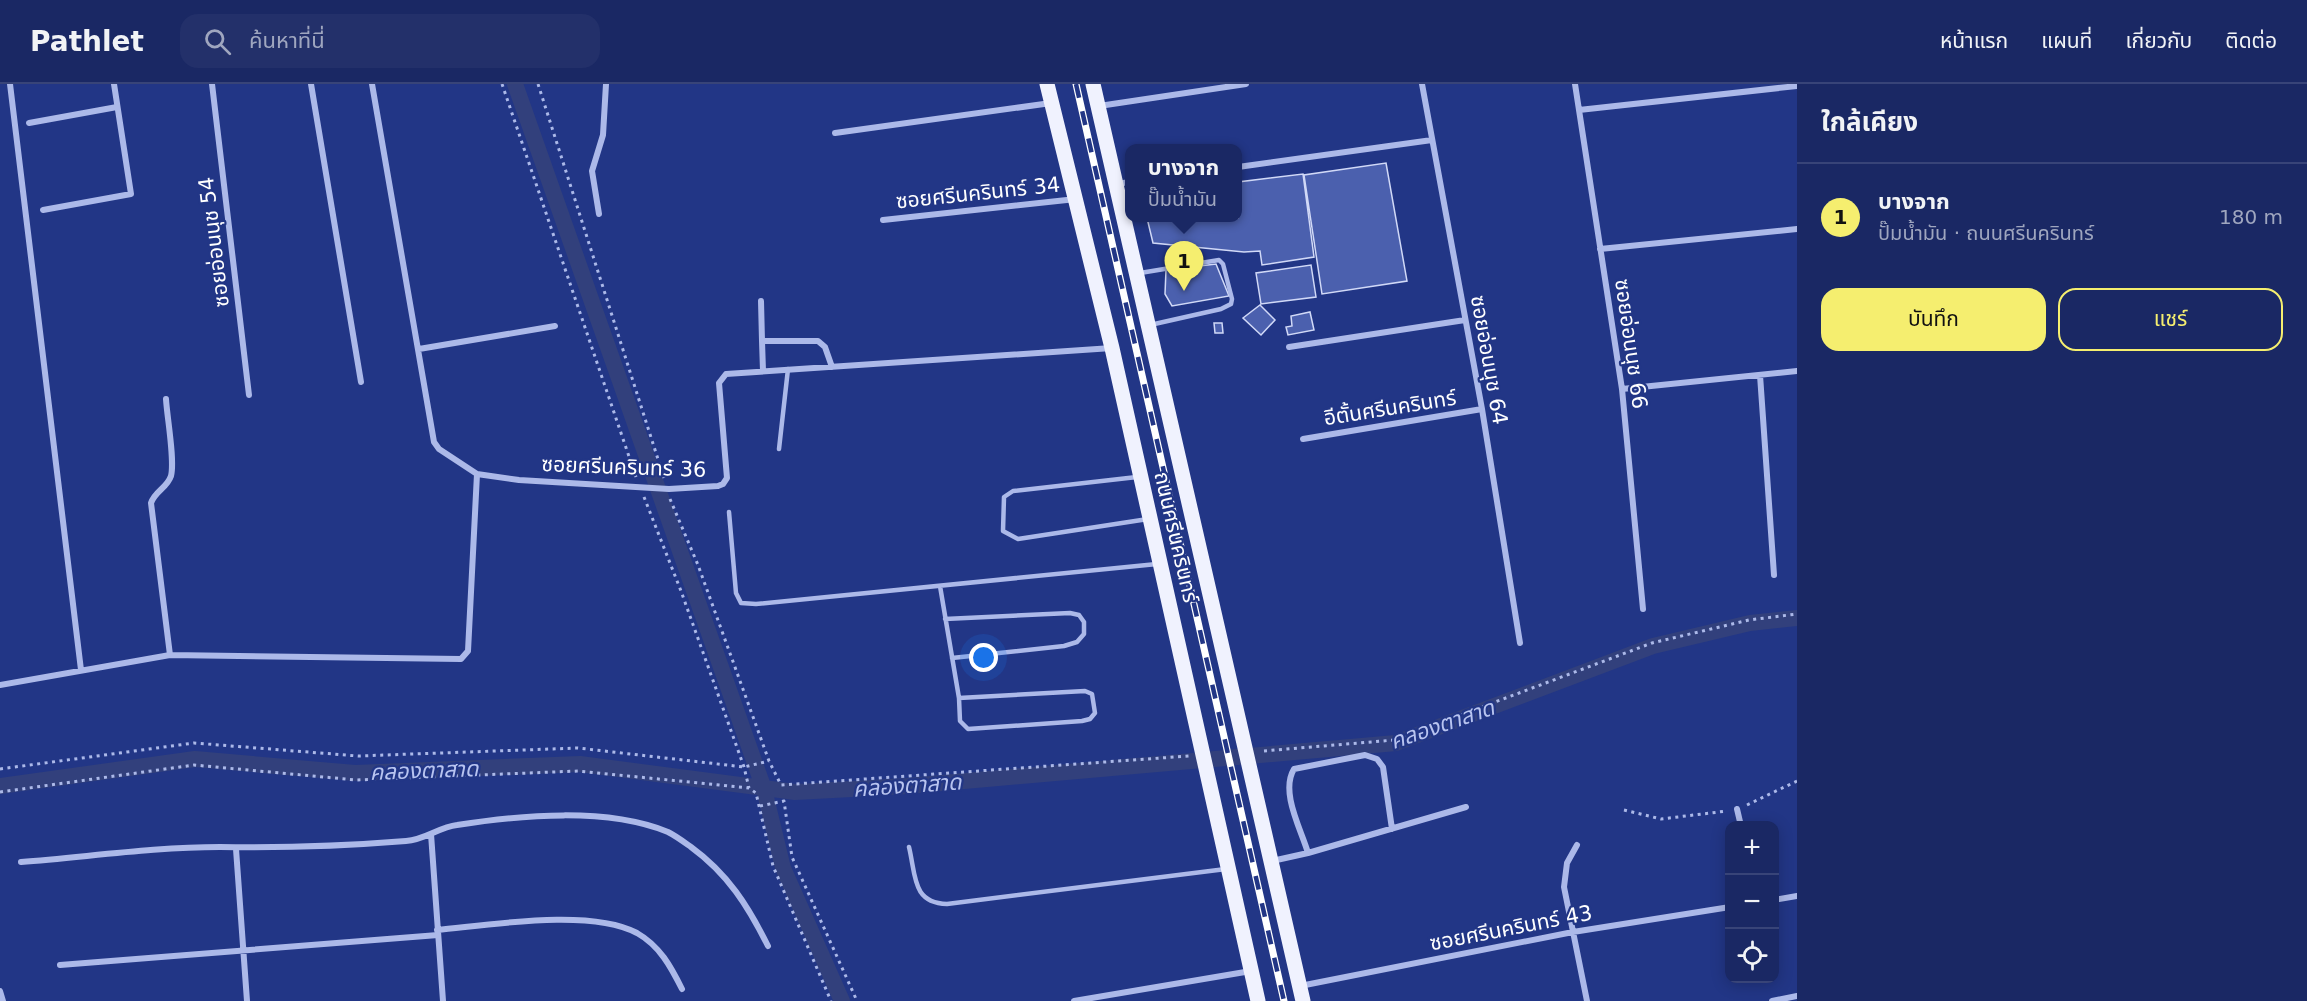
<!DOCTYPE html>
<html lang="th">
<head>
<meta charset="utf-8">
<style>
	body { margin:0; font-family:"DejaVu Sans","Noto Sans Thai",sans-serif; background:#23306a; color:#f1f3f6 }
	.controls { position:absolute; right:18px; bottom:18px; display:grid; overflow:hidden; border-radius:12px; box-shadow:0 3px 15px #0003 }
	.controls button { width:54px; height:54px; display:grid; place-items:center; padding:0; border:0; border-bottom:2px solid #384478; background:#1a2864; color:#f1f3f6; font:30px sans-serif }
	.you { position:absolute; left:984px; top:574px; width:21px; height:21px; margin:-15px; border:4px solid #fff; border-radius:50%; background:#1a73e8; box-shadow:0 0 0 9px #1a73e833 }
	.badge { display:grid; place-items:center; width:39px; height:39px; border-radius:50%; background:#f5ee6f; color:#111; font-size:20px; font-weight:700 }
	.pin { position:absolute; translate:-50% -50px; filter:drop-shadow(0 2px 3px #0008) }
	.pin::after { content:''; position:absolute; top:32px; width:21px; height:18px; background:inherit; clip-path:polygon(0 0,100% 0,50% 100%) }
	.popup { position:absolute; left:1125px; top:60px; width:117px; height:78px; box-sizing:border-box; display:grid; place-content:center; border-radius:12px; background:#1a2864; filter:drop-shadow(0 2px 4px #0005); font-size:20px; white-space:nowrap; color:#9fa6bf }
	.popup b { font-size:22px; color:#f1f3f6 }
	.popup::after { content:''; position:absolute; left:50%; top:100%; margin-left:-12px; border:12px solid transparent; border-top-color:#1a2864 }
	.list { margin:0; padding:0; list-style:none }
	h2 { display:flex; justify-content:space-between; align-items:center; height:78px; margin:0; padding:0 24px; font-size:26px }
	h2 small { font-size:20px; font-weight:400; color:#9fa6bf }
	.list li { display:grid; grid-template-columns:39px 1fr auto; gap:18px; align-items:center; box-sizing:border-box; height:108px; padding:0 24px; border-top:2px solid #384478 }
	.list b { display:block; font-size:22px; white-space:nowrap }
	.list p { margin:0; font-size:20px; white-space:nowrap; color:#9fa6bf }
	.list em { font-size:20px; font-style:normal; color:#9fa6bf }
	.actions { display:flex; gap:12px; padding:18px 24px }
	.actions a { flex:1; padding:14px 0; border:2px solid #f5ee6f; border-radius:18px; text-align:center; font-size:21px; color:#f5ee6f }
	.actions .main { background:#f5ee6f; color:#111 }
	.icon { flex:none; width:33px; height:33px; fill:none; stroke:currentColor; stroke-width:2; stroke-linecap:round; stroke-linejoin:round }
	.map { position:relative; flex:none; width:1797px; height:917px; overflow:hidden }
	header { display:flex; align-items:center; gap:36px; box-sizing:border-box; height:84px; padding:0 30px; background:#1a2864; border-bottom:2px solid #384478 }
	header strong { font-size:28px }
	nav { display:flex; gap:33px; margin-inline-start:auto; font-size:21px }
	.search { width:420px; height:54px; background:#23306a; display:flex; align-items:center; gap:15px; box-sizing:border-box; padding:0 21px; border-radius:18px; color:#9fa6bf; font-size:22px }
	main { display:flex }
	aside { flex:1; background:#1a2864 }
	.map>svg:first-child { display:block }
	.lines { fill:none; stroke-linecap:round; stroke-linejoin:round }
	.canal { stroke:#32407c; stroke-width:16 }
	.building { fill:#4b60ae; stroke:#d1d9f7; stroke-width:1.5 }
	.path { stroke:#acb9e9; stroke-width:3; stroke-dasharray:3 4.5; stroke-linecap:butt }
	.lane { stroke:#acb9e9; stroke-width:4.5 }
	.street { stroke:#acb9e9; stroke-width:6 }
	.primary { stroke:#f0f2fe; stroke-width:15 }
	.rail-casing { stroke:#fff; stroke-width:7 }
	.rail { stroke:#223686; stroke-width:4.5; stroke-dasharray:14; stroke-linecap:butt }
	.labels { text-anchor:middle; stroke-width:4.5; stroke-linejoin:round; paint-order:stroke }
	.street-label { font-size:21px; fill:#fff; stroke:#223686 }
	.water-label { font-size:22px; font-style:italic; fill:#b8c4f0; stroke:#223686 }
</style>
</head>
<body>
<header>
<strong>Pathlet</strong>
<div class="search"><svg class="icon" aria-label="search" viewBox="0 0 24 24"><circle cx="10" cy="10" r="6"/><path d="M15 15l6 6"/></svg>ค้นหาที่นี่</div>
<nav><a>หน้าแรก</a><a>แผนที่</a><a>เกี่ยวกับ</a><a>ติดต่อ</a></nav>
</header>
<main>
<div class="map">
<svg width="1797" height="917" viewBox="0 0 1797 917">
	<rect width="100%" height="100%" fill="#223686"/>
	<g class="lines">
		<path class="canal" d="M515,0L764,705L783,784L842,917
			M0,702L195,675L355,689L580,680L795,708L908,702L1396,659L1653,562L1750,539L1797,534"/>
	</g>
	<path class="building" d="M1386,79L1407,197L1322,210L1304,91Z
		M1303,90L1314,173L1262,181L1260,167L1244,168L1153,159L1147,134H1238V98Z
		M1216,180L1229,212L1172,222L1165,210L1166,186Z
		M1311,181L1316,213L1261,220L1256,189Z
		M1260,221L1275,236L1261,251L1243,234Z
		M1310,228L1314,246L1288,251L1286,243L1292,242L1291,232Z
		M1214,239H1222L1223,249H1215Z"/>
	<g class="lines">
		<path class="path" d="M502,0L636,393
			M538,0L664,394
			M644,413L681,507L744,683L749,704
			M670,415L698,481L769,677L781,701L1189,672
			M1264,667L1394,656L1652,559L1749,536L1797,530
			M0,685L194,659L358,672L578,664L744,683L769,677
			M0,708L194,681L356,696L578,687L749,704L756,709L773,782L831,917
			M1747,721L1797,697
			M760,722L784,717L792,773L857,917
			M1624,726L1661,735L1727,727"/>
		<path class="lane" d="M1140,189L1219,176L1223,180L1232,215L1231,220L1221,225L1150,241
			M779,365L788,285
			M1137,393L1013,407L1004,413L1003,447L1018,455L1148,435
			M729,428L736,509L741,519L756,520L1157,480
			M940,502L959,614L960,637L968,645L1082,637L1090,635L1095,629L1092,610L1085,607L959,614
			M945,535L1070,529L1079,531L1084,538V550L1077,558L1064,562L952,574
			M909,763C916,792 912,819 947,820L1226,785"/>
		<path class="street" d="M10,0L81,586
			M212,0L249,311
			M311,0L361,298
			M372,0L434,358L439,365L477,390L519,396L669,405L718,402L723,400L727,394L719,299L726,290L1112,264
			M1422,0L1482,325L1520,559
			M1575,0L1622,305L1643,525
			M1099,22L1246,0
			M1579,26L1797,2
			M29,39L117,23
			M835,49L1051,19
			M1238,83L1432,56
			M1116,100L1130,98
			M43,126L131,110L114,0
			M599,130L592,87L603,51L606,0
			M883,136L1076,115
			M1600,165L1797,145
			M761,217L762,257
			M1289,263L1465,236
			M419,265L555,242
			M763,287L762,257H818L825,263L832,283
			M1760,291L1774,491
			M1622,305L1797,287
			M166,315C167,333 175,376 171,392C167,404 155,407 151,419L170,571
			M1303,355L1482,325
			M0,601L170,571L461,575L468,567L477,390
			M1737,725L1741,742
			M431,750L443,917
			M1577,761L1567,779L1564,803L1587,917
			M236,765L247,917
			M1308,769C1301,745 1280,708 1294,685L1365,671L1377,675L1383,683L1392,745
			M1272,777L1308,769L1466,723
			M21,778C87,773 154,763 220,763C282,764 344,762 406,757C425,756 439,743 457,741C522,731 606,723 668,748C676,752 684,758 691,763C728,790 748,822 768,862
			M1774,816L1797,812
			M437,846C490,841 590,824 637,849C660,862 671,883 682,905
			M60,881L438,851
			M1300,902L1573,848L1730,823
			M0,907L3,917
			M1074,917L1251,887
			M1772,917L1797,912"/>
		<path class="primary" d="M1047,0L1112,264L1258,917
			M1093,0L1303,917"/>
		<g class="rail-casing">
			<path id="rail" d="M1076,0L1284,917"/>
		</g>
		<use href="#rail" class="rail"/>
	</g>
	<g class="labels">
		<g class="street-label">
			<text transform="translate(978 109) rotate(-6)" y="7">ซอยศรีนครินทร์ 34</text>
			<text transform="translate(214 158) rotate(-97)" y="7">ซอยอ่อนนุช 54</text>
			<text transform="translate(1631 260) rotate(82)" y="7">ซอยอ่อนนุช 66</text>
			<text transform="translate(1489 276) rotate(80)" y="7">ซอยอ่อนนุช 64</text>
			<text transform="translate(1390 324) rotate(-9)" y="7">อีตั้นศรีนครินทร์</text>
			<text transform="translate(624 383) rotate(2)" y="7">ซอยศรีนครินทร์ 36</text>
			<text transform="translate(1176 453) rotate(77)" y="7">ถนนศรีนครินทร์</text>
			<text transform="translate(1511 844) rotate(-11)" y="7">ซอยศรีนครินทร์ 43</text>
		</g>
		<g class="water-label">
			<text transform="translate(1442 640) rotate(-19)" y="8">คลองตาสาด</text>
			<text transform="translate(424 686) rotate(-2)" y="8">คลองตาสาด</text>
			<text transform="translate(907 701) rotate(-4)" y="8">คลองตาสาด</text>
		</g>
	</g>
</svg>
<div class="controls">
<button>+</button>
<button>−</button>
<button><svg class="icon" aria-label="locate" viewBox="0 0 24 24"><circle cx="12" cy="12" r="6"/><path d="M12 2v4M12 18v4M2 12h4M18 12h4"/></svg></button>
</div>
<div class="you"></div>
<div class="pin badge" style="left:1184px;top:207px">1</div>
<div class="popup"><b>บางจาก</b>ปั๊มน้ำมัน</div>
</div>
<aside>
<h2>ใกล้เคียง<small></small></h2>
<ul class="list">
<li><span class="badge">1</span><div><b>บางจาก</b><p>ปั๊มน้ำมัน · ถนนศรีนครินทร์</p></div><em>180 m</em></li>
</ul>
<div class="actions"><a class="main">บันทึก</a><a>แชร์</a></div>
</aside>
</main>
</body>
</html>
